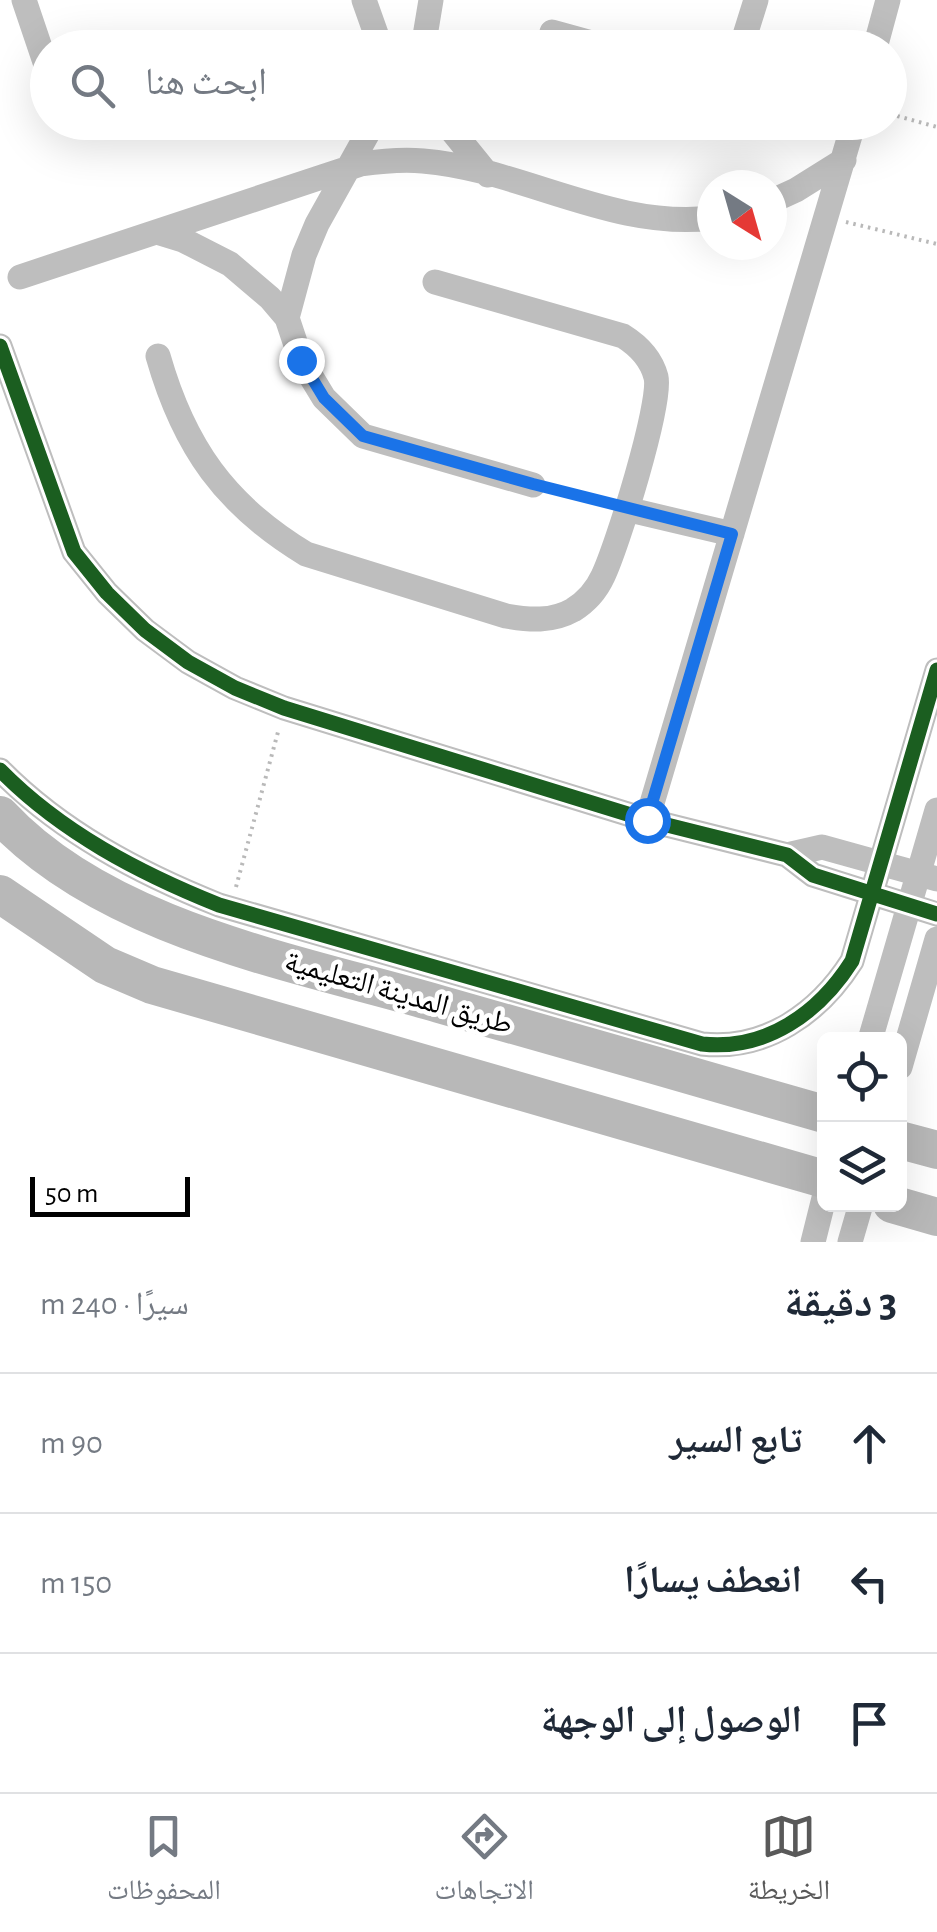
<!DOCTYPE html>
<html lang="ar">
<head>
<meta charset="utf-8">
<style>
	body { margin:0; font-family:"Alegreya Sans","Noto Naskh Arabic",sans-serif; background:#f2f2f3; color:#1f2937; direction:rtl }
	.controls { position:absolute; right:30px; bottom:30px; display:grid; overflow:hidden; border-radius:15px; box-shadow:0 10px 40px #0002 }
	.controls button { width:90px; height:90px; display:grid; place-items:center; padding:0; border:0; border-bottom:2px solid #e0e1e3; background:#fff; color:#1f2937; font:50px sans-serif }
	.compass { position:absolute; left:697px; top:170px; width:90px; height:90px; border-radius:50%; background:#fff; box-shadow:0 10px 40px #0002; rotate:143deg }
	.scale { position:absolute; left:30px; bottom:25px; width:160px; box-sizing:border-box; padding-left:10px; border:5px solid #000; border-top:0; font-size:28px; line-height:35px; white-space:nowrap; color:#000; -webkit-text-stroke:8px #fff; paint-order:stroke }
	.stop { position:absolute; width:30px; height:30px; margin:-22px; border:8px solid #1a73e8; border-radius:50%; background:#fff }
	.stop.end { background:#1a73e8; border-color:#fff; box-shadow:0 2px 10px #0008 }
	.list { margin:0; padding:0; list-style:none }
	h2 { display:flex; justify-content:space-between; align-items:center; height:130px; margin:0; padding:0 40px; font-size:42px }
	h2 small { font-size:32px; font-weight:400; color:#747a83 }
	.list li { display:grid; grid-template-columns:65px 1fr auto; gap:30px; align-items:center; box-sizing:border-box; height:140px; padding:0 40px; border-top:2px solid #e0e1e3 }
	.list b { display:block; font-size:38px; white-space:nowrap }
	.list em { font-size:32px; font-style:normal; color:#747a83 }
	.icon { flex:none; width:55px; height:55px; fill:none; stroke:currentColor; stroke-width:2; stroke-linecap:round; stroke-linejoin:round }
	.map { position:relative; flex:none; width:937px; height:1242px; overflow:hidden; direction:ltr }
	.search { position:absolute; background:#fff; box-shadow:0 10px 40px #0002; left:30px; right:30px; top:30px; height:110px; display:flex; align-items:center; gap:25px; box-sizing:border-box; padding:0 35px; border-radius:55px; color:#747a83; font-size:38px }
	.sheet { height:550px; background:#fff }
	nav { display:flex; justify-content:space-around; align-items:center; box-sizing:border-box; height:140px; border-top:2px solid #e0e1e3; background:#fff; font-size:28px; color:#747a83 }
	nav a { display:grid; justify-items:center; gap:5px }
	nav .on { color:#595959 }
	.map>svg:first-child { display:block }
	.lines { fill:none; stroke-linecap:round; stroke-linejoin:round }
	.path { stroke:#b9b9b9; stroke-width:4; stroke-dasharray:2.5 5; stroke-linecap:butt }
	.street { stroke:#bebebe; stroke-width:25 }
	.secondary { stroke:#b8b8b8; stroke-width:38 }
	.cycleway-casing { stroke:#fff; stroke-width:21 }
	.cycleway { stroke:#1b5e20; stroke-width:15 }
	.route { stroke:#1a73e8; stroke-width:12 }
	.labels { text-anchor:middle; stroke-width:9; stroke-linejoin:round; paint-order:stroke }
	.street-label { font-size:30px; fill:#000; stroke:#fff }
</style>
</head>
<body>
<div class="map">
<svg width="937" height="1242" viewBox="0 0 937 1242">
	<rect width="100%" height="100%" fill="#fff"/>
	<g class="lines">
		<path class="path" d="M890,114L937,127
			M846,222L937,244
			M553,490L602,503
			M236,887L278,732"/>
		<path class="street" d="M24,0L48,71
			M364,0L381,48
			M552,32L610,48
			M423,48L431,0
			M741,48L756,0
			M875,48L888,0
			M445,122L488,175
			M772,201L796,190L844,160
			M157,232L183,240L230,264L270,298L287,318L301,360L324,398L363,436L533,485
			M20,277L361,164C382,161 402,159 423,161C521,169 613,230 712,218
			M287,318L304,255L317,224L374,122
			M0,346L74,552L107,593L145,630L188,662L235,688L284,708L647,820L787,855L813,875L937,914
			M158,356C184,447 225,505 306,554L506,616C529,620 552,622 573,610C586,602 597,589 603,576C617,547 662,403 656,377C651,358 639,346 623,336L435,282
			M626,509L732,534
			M0,770C61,832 139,873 219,905L702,1044C766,1051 819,1013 852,961L937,670
			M647,820L854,122
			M787,855L822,847L937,879
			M870,1040L937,810
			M900,1067L937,939
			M813,1242L824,1198
			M850,1242L861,1204"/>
		<path class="secondary" d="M0,815C106,929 294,962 439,1004C567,1040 696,1077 824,1114
			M0,894L105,965L152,985L824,1179
			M900,1140L937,1150
			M892,1204L937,1217"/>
		<g class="cycleway-casing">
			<path id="cycleway" d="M0,346L74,552L107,593L145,630L188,662L235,688L284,708L647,820L787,855L813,875L937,914
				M0,770C61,832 139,873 219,905L702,1044C766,1051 819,1013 852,961L937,670"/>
		</g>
		<use href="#cycleway" class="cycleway"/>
	</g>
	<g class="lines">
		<path class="route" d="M301,360L324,398L363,436L533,484L732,534L647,820"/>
	</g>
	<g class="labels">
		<g class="street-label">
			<text transform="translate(399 992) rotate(16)" y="10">طريق المدينة التعليمية</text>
		</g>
	</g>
</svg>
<div class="controls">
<button><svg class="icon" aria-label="locate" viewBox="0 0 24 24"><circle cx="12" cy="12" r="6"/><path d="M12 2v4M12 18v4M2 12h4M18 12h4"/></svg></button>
<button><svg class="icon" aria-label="layers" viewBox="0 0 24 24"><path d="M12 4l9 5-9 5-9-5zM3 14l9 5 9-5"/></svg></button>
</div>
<svg class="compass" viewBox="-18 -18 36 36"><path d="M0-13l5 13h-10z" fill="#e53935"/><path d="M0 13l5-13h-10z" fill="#747a83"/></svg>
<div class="scale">50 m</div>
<div class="stop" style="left:647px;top:820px"></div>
<div class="stop end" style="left:301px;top:360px"></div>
<div class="search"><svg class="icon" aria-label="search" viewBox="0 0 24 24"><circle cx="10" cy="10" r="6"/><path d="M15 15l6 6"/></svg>ابحث هنا</div>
</div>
<section class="sheet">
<h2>3 دقيقة<small>سيرًا · 240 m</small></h2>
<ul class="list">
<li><svg class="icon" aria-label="ahead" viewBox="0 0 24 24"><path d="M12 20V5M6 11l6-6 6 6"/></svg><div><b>تابع السير</b></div><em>90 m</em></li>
<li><svg class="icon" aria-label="left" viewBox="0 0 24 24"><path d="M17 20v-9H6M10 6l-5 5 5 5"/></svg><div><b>انعطف يسارًا</b></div><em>150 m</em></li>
<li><svg class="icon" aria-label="arrive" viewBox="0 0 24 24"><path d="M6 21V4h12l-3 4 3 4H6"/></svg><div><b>الوصول إلى الوجهة</b></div></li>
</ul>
</section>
<nav>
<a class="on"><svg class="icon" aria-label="map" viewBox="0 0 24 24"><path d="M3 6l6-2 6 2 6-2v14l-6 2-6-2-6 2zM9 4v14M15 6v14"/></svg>الخريطة</a>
<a><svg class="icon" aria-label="directions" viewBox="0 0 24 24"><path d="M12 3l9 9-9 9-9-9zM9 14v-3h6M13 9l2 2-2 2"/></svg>الاتجاهات</a>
<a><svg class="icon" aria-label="saved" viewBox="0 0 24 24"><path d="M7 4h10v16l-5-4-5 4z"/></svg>المحفوظات</a>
</nav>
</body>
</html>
